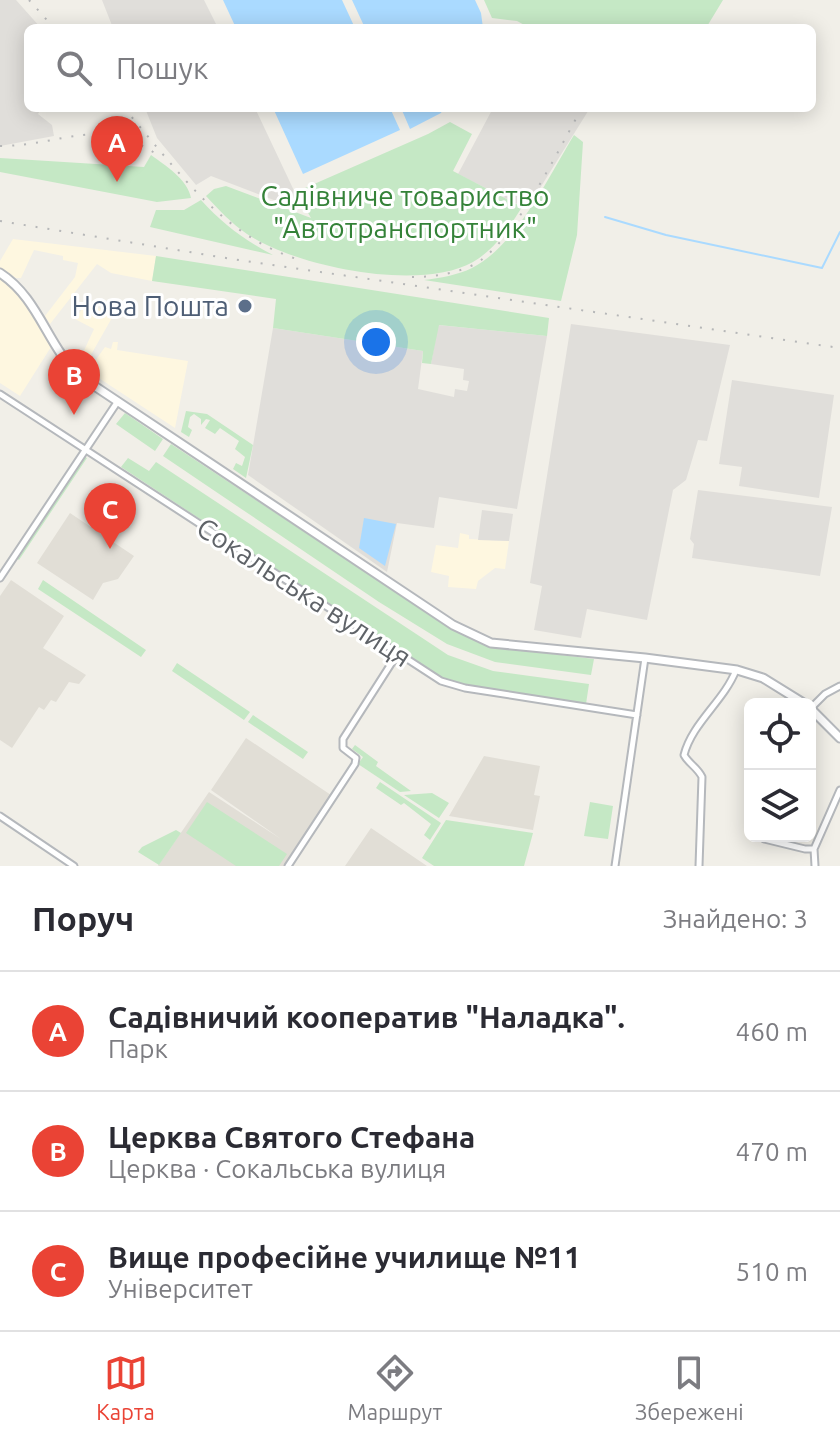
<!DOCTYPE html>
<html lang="uk">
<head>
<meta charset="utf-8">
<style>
	body { margin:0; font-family:Ubuntu,sans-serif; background:#f2f2f3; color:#2b2b33 }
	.controls { position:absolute; right:24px; bottom:24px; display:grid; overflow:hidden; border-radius:12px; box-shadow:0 4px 20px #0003 }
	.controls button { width:72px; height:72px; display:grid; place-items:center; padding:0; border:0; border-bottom:2px solid #e1e1e2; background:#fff; color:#2b2b33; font:40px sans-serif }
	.you { position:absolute; left:376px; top:342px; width:28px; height:28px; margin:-20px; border:6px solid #fff; border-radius:50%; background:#1a73e8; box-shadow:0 0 0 12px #1a73e833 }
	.badge { display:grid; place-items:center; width:52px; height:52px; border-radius:50%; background:#ea4335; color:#fff; font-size:26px; font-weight:700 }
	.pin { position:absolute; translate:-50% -66px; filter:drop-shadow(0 2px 4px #0008) }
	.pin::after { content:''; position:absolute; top:42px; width:28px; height:24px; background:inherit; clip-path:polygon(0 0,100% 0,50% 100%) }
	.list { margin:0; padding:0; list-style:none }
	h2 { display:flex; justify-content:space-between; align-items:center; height:104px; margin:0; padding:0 32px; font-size:34px }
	h2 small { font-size:26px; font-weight:400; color:#7c7c81 }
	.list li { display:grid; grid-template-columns:52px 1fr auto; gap:24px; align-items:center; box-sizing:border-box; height:120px; padding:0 32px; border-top:2px solid #e1e1e2 }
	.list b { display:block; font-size:30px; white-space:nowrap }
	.list p { margin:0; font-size:26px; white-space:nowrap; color:#7c7c81 }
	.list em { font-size:26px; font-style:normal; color:#7c7c81 }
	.icon { flex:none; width:44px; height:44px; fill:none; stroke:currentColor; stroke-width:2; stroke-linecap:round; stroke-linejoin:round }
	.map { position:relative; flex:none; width:840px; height:866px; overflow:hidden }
	.search { position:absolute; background:#fff; box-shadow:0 4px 20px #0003; left:24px; right:24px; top:24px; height:88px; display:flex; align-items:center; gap:20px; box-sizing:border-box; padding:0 28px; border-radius:12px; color:#7c7c81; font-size:30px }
	.sheet { height:464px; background:#fff }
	nav { display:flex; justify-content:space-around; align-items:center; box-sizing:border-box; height:112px; border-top:2px solid #e1e1e2; background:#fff; font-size:22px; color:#7c7c81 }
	nav a { display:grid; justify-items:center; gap:4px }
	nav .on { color:#ea4335 }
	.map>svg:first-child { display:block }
	.commercial { fill:#fef7e0 }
	.industrial { fill:#e0deda }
	.education { fill:#e1ded6 }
	.green { fill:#c5e8c5 }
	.water { fill:#aadaff }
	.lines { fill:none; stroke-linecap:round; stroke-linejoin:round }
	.stream { stroke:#aadaff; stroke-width:2 }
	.minor-casing { stroke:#b5b8bc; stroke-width:9 }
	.tertiary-casing { stroke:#b5b8bc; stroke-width:11 }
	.minor { stroke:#fff; stroke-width:5 }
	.tertiary { stroke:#fff; stroke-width:7 }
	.rail { stroke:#b6b7b8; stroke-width:2; stroke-dasharray:2 10; stroke-linecap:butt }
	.service-dot { fill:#5c6f8a; stroke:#fff; stroke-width:3 }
	.labels { text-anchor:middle; stroke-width:6; stroke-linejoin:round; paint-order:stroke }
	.park-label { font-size:28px; fill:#348238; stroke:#fff }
	.service-label { font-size:28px; fill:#4e5e75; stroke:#fff; text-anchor:end }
	.street-label { font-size:28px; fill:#5f6368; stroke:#fff }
</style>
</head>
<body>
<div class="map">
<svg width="840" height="866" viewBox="0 0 840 866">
	<rect width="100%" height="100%" fill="#f1efe8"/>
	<path class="commercial" d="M13,239L156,256L152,281L111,273L97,264L50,324L45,316L75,277L78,263L63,260V256L34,250L21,278H16L0,267V261Z
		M0,276L30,307L51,347L20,396L0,383Z
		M87,302L113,316L88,360L81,357L94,329L75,319Z
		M113,342H118L117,350L188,361L175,428L88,371L105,347L111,349Z
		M460,533L469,535V539L509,541L505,569L495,568L478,581L476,589L448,587L449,576L431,572L436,545L458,548Z"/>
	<path class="industrial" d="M0,0H16L41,28H28V108H41L38,114L52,125L54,136L0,146Z
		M102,0H204L218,28H113Z
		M145,108H255L297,197L295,208L211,176L196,185L157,138Z
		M493,108H590L527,209L458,174Z
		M571,324L730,345L707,441L698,440L686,480L673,490L647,620L587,609L581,638L534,630L542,586L530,583Z
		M438,325L547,336L517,509L439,497L434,528L397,523L387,572L248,475L273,328L423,351L418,389L454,397L455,389L467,391L469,381L463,380L464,369L431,364Z
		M732,380L834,395L819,498L739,486L742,467L719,464Z
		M698,490L832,507L820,576L692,558L694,544L690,539Z
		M482,510L513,514L509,541L478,540Z"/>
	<path class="education" d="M70,513L134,556L118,579L103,583L93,600L37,563Z
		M11,580L64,616L43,648L86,675L79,684L69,682L56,702L51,700L44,710L39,707L12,748L0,740V596Z
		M246,738L331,795L285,866H158L209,792L281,839L211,790Z
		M484,756L540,766L534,795L540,796L533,830L449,816Z
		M371,828L427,866H345Z"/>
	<path class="green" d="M484,0H723L706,28H530L517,21L492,18Z
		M450,122L472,134L453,171L522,207C509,228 495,249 473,262C420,292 296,267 247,234C231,223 219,210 206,196L214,189L226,186L311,218L303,204L305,188L428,134Z
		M574,135L583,142L577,235L561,301L424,280C440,278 458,275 472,268C516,246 549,176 574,135Z
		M151,155C165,165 188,180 191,198L157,202L0,172V158L144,167Z
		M201,200C223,224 244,240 273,255L150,227L156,210H184Z
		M156,256L549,318L547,336L439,325L431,364L422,363L423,351L273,328L276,299L152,281Z
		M186,411L207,414L253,445L246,478L233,469L236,463L242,466L245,457L235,449L239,441L220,428L215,434L205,428L210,420L206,419L201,425V419L194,414L190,417L188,427L192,430L189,437L181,432Z
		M125,413L163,439L155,451L116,424Z
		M171,444L455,631L495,647L594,659L591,675L495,662L447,644L379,602L163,456Z
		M83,456L87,458L19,560L16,558Z
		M128,458L149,471L156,462L448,655L493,671L589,684L586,704L456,684L440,677L121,467Z
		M43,580L146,650L141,657L38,589Z
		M177,663L250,712L244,720L172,671Z
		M253,715L308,752L303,759L248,722Z
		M355,745L378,762L376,766L411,791L400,792L358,764L363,757L352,749Z
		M380,782L441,823L430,840L424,835L431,824L404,803L401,805L376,788Z
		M432,793L449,803L439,818L404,795Z
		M207,802L287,854L279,866H236L186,833Z
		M590,802L613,806L608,839L584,836Z
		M446,820L533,833L524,866H434L422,858Z
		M176,830L181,833L159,865L138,852L142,847Z"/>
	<path class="water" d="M223,0H342L355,28H236Z
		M352,0H475L481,13L483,28H365Z
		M273,108H390L400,130L303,174Z
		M401,108H443L441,113L410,129Z
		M364,518L396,524L385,566L359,548Z"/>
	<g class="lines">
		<path class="stream" d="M605,217L666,235L822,268L840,232"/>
		<g class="minor-casing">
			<path id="minor" d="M0,394L441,681L465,688L637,715
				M0,578L118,401
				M811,708L825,694L840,686
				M0,816L74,866
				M764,839L805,849H814L840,790
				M814,849L815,866
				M288,866L355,764L356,758L343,748V739L398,653
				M615,866L645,658
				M699,866L702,777C697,767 689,764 684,755C692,723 724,701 736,670"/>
		</g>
		<g class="tertiary-casing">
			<path id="tertiary" d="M0,273C40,299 47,347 81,377L453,625L491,643L645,658L737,670L763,678L805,704
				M810,708L840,738"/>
		</g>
		<use href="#minor" class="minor"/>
		<use href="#tertiary" class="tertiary"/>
		<path class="rail" d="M29,0L54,28
			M124,108C176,168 221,236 300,260
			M0,146C63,146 99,114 159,156
			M0,221L232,259L840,348
			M412,277C433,277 454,274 473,265C513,245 559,148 582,108"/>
	</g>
	<circle class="service-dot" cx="245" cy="306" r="8"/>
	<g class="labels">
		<g class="park-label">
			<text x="405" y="206">Садівниче товариство<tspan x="405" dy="32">"Автотранспортник"</tspan></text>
		</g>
		<g class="service-label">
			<text x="229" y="316">Нова Пошта</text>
		</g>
		<g class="street-label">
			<text transform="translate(304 592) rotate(33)" y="10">Сокальська вулиця</text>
		</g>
	</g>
</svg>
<div class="controls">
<button><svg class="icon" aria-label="locate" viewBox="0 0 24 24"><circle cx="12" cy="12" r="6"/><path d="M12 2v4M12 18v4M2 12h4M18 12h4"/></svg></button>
<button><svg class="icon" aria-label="layers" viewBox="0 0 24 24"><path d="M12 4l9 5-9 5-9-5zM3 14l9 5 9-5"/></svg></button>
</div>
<div class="you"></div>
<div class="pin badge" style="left:117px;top:182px">A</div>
<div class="pin badge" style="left:74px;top:415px">B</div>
<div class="pin badge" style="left:110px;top:549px">C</div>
<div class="search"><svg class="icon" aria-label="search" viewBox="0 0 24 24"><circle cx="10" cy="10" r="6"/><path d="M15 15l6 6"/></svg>Пошук</div>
</div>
<section class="sheet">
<h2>Поруч<small>Знайдено: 3</small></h2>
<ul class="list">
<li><span class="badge">A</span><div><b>Садівничий кооператив &quot;Наладка&quot;.</b><p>Парк</p></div><em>460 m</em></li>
<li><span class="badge">B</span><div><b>Церква Святого Стефана</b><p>Церква · Сокальська вулиця</p></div><em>470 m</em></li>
<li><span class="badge">C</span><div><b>Вище професійне училище №11</b><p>Університет</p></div><em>510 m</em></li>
</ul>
</section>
<nav>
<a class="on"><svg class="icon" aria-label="map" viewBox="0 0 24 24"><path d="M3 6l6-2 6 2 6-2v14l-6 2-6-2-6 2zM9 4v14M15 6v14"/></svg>Карта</a>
<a><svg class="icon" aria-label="directions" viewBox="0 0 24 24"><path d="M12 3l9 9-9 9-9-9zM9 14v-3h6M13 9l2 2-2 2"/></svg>Маршрут</a>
<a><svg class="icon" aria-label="saved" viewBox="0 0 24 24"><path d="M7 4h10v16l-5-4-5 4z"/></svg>Збережені</a>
</nav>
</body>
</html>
